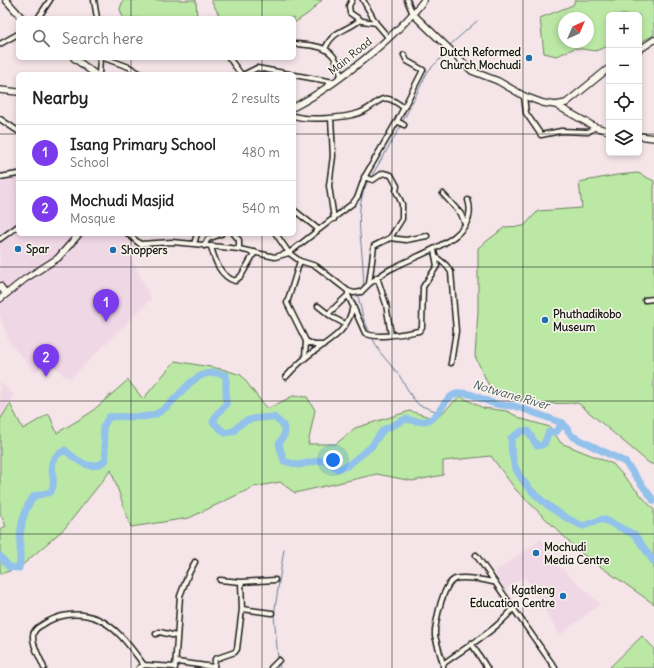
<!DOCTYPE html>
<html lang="en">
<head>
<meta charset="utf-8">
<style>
	body { margin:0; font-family:Delius,sans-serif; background:#f2f2f2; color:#222 }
	.controls { position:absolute; right:12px; top:12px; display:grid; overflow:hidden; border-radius:6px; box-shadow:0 2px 6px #0003 }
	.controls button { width:36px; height:36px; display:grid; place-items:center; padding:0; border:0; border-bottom:1px solid #e0e0e0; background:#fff; color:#222; font:20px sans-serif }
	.compass { position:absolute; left:558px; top:12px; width:36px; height:36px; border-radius:50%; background:#fff; box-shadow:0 2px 6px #0003; rotate:44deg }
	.you { position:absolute; left:333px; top:460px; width:14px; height:14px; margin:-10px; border:3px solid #fff; border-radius:50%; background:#1a73e8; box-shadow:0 0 0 6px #1a73e833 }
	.badge { display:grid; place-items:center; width:26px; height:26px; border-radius:50%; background:#7c3aed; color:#fff; font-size:13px; font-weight:700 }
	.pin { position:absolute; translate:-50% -33px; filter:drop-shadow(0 1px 2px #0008) }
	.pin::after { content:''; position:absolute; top:21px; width:14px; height:12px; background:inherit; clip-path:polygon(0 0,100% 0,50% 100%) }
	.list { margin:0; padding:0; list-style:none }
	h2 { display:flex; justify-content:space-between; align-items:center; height:52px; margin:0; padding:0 16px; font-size:17px }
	h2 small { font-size:13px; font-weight:400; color:#767676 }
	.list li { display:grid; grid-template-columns:26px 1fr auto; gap:12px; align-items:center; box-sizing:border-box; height:56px; padding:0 16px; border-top:1px solid #e0e0e0 }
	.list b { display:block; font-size:15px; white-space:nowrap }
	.list p { margin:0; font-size:13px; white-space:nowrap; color:#767676 }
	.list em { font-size:13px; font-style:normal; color:#767676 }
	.icon { flex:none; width:22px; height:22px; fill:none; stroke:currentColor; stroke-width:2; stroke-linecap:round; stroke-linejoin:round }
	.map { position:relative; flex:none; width:654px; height:668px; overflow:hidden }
	.search { position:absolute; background:#fff; box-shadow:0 2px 6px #0003; left:16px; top:16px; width:280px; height:44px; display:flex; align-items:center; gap:10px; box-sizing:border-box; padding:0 14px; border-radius:6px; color:#767676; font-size:15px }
	.panel { position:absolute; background:#fff; box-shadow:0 2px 6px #0003; left:16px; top:72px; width:280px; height:164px; border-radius:6px }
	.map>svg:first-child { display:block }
	.built { fill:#f0d7e5 }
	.green { fill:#bbe8a5; stroke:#6c8260; fill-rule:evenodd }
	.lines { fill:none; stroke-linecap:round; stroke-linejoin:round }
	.stream { stroke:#637f99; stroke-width:1 }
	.river { stroke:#92c1ec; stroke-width:7 }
	.street-casing { stroke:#1c1c1c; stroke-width:7 }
	.secondary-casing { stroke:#1c1c1c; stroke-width:8 }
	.street { stroke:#fbf7ec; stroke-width:4 }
	.secondary { stroke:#fbf7ec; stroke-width:5.5 }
	.grid { fill:none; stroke:#1c1c1c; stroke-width:1; stroke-opacity:0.55 }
	.poi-dot { fill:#1f6fb2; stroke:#fbf7ec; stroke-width:1.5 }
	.labels { text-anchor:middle; stroke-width:3; stroke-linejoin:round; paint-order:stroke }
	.poi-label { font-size:11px; font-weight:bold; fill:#1c1c1c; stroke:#fbf7ec; text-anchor:start }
	.street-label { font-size:11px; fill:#1c1c1c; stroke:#fbf7ec }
	.water-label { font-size:12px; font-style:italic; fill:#455665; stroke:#fbf7ec }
</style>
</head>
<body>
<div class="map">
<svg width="654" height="668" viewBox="0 0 654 668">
	<rect width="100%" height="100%" fill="#f5e4e8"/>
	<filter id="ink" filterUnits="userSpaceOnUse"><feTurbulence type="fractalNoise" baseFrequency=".025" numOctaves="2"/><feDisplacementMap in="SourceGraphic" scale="8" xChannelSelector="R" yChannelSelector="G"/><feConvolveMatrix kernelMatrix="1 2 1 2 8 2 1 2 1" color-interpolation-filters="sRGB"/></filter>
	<g filter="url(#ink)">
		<path class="built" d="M18,171V234H126L137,245L130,255L151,299L71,378L64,376L50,361L35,372L9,342L0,315V301L11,293L0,281V172Z
			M0,382L13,394L10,404L0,420Z
			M541,539L561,568L600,604L560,635L524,576L505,589L495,572Z"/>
		<path class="green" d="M123,0H196L197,18H123L120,9Z
			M211,0H322L309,13L294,23V18H227L219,15Z
			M575,0H654V35L639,43V15H609V46L595,51L575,48L557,56L544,53L540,18L573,5ZM564,18H588V42H564Z
			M638,173L654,181V465L649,463L578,403L533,404L489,386L475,356L478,312V248L505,227L524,226L538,211L582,208L579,182L617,175Z
			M175,361L222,369L241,375L267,409L293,396L307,397L315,410L308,444H336L355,428L410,411L436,419L460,396L483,408L507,411L522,419L550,427L561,443L613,464L654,510V604L581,553L516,490L491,456L443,461V475L412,481L377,474L295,493L280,482L254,487L189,518L131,527L111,470L65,528L19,568L0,574V529L6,526L0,513V420L10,404L23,429L49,414L57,433L90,413L128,380L143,399Z
			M642,636L654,648V668H609Z"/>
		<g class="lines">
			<path class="stream" d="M449,46L477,21
				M402,123L428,71L444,55
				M371,177L401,126
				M362,288C365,282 363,275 363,269C362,239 353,209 368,181
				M359,294L358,296L363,317L370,333
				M372,337L379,351L399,375L412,397L419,405L438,412
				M278,658L274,615L284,549
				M279,663L280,668"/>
			<path class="river" d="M563,423L572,436L625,462L654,501
				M0,556L9,567L19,568C21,559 20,552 20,543C20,526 24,509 34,496L51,492C60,474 39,464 65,450C77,461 92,473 106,460L103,427L109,417C123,415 144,420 158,413C177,403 188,375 211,373C216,372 222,374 226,375V405L217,414L213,422L225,433L234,431C244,417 258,418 274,417L283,425L285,433L279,444L284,461L298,465L322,460L338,469L347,466L371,447L383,430L406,419C446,431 435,396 461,393C473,392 485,402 496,404C502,406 508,405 514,406C531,411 547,418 563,423L556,432H549C545,439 547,446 537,446L528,431H522L511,438C511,447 512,460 516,469C527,493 559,516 583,526L603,519L635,535L654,562"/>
			<g class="street-casing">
				<path id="street" d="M94,0L97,18
					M352,0L349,6L350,13L362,21L376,23
					M363,0L376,23L388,37
					M407,0L413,14
					M38,18L50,0
					M0,44L18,34
					M294,44C320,45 337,47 341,77
					M325,49C333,30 345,32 360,20
					M104,58L129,67L141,74
					M229,58L241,74
					M99,74L100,58
					M245,74L257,68L289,74
					M294,75L334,82
					M524,96L526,113L541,135L561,131L588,132L595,127
					M294,116C309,121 344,118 359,113C380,106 379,87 404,108
					M331,118L333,156L329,186L334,219
					M0,119L18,131
					M397,121L404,125
					M0,177L18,174
					M443,194L461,214L465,224
					M294,210L318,229
					M128,234L140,244L172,242L194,244L239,249L275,257L289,253L353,203L358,196L365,176L397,121L423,70L407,61L404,55
					M234,234L239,240V249
					M276,234L289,253L300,261L316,266L348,291L354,293L361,292L369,284L374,246L390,238L402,219V204L396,191L397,186L391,175L383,173L373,180L364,177
					M390,238L406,240L427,236
					M0,239L18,226
					M194,244L197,234
					M204,246L208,239L221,234
					M211,247C215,261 220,276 235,281L241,276L255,252
					M436,257L446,265L451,272L456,331L451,363
					M300,261L287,303L306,341L305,358
					M377,277L386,304L391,335
					M369,284C377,278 385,271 395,267C418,254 481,238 468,200
					M348,291V295L365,333C375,340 407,333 419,331L422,327L423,287L437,266L434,250
					M645,300L654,299
					M318,306L332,317L345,324
					M328,314L348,295
					M306,341L314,345H324
					M286,377C293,369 300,362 309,355C328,341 349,332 353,305
					M476,555L555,668
					M241,582L275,580
					M242,609L272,613
					M156,634L160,632L176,636
					M471,643L487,668
					M177,662L214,667
					M443,664L435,636V630C437,617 443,584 455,579C463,576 485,580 493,582
					M44,668C41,659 32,646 33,636C33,631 38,627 42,625C58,614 79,611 98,619C118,628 131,648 144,665
					M139,668L144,665L175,667
					M175,668L180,596L188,575L195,562
					M214,668L215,659L235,652L237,649L242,609L241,582L220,580
					M271,668L279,660
					M443,668V664C466,647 494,632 512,610"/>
			</g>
			<g class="secondary-casing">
				<path id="secondary" d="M6,0L22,18
					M413,14L472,71L498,81L524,96L543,103L556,105L566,103L609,68
					M639,50L654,40
					M74,58L95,74
					M0,90L18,92
					M556,105L595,127L609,131
					M294,107C335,86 397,36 424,0
					M639,136L654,138
					M0,286L6,294
					M0,299L25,279L58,258L79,234"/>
			</g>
			<use href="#street" class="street"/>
			<use href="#secondary" class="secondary"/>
		</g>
	</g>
	<path class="grid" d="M131,0V18M262,0V18M392,0V668M523,0V668M131,58V74M262,58V74M0,134H18M294,134H609M639,134H654M131,234V668M262,234V668M0,267H654M0,401H654M0,534H654"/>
	<g class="poi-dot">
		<circle cx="529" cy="58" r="4"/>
		<circle cx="18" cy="249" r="4"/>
		<circle cx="113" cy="250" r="4"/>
		<circle cx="545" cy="320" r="4"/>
		<circle cx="536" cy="553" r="4"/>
		<circle cx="563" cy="596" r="4"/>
	</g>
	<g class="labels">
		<g class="poi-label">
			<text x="521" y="56" text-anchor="end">Dutch Reformed<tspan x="521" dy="13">Church Mochudi</tspan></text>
			<text x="26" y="253">Spar</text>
			<text x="121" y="254">Shoppers</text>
			<text x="553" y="318">Phuthadikobo<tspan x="553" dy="13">Museum</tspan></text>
			<text x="544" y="551">Mochudi<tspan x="544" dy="13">Media Centre</tspan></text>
			<text x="555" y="594" text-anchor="end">Kgatleng<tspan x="555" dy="13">Education Centre</tspan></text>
		</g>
		<g class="street-label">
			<text transform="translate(350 56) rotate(-39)" y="4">Main Road</text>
		</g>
		<g class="water-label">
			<text transform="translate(511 395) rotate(16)" y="4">Notwane River</text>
		</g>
	</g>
</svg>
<div class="controls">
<button>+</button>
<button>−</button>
<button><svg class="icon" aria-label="locate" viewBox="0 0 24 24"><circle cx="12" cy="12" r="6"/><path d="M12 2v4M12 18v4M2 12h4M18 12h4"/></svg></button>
<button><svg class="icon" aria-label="layers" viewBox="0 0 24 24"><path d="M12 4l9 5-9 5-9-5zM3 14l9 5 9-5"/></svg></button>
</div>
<svg class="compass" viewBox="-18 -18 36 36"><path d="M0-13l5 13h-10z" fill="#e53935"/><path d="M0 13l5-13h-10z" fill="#767676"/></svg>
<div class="you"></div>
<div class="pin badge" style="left:106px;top:322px">1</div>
<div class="pin badge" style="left:46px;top:377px">2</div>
<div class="search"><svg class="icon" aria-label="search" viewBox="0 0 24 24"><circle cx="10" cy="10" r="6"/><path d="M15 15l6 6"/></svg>Search here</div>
<section class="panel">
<h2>Nearby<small>2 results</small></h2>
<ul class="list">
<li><span class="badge">1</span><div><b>Isang Primary School</b><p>School</p></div><em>480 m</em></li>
<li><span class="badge">2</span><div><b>Mochudi Masjid</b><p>Mosque</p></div><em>540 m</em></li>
</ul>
</section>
</div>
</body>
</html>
